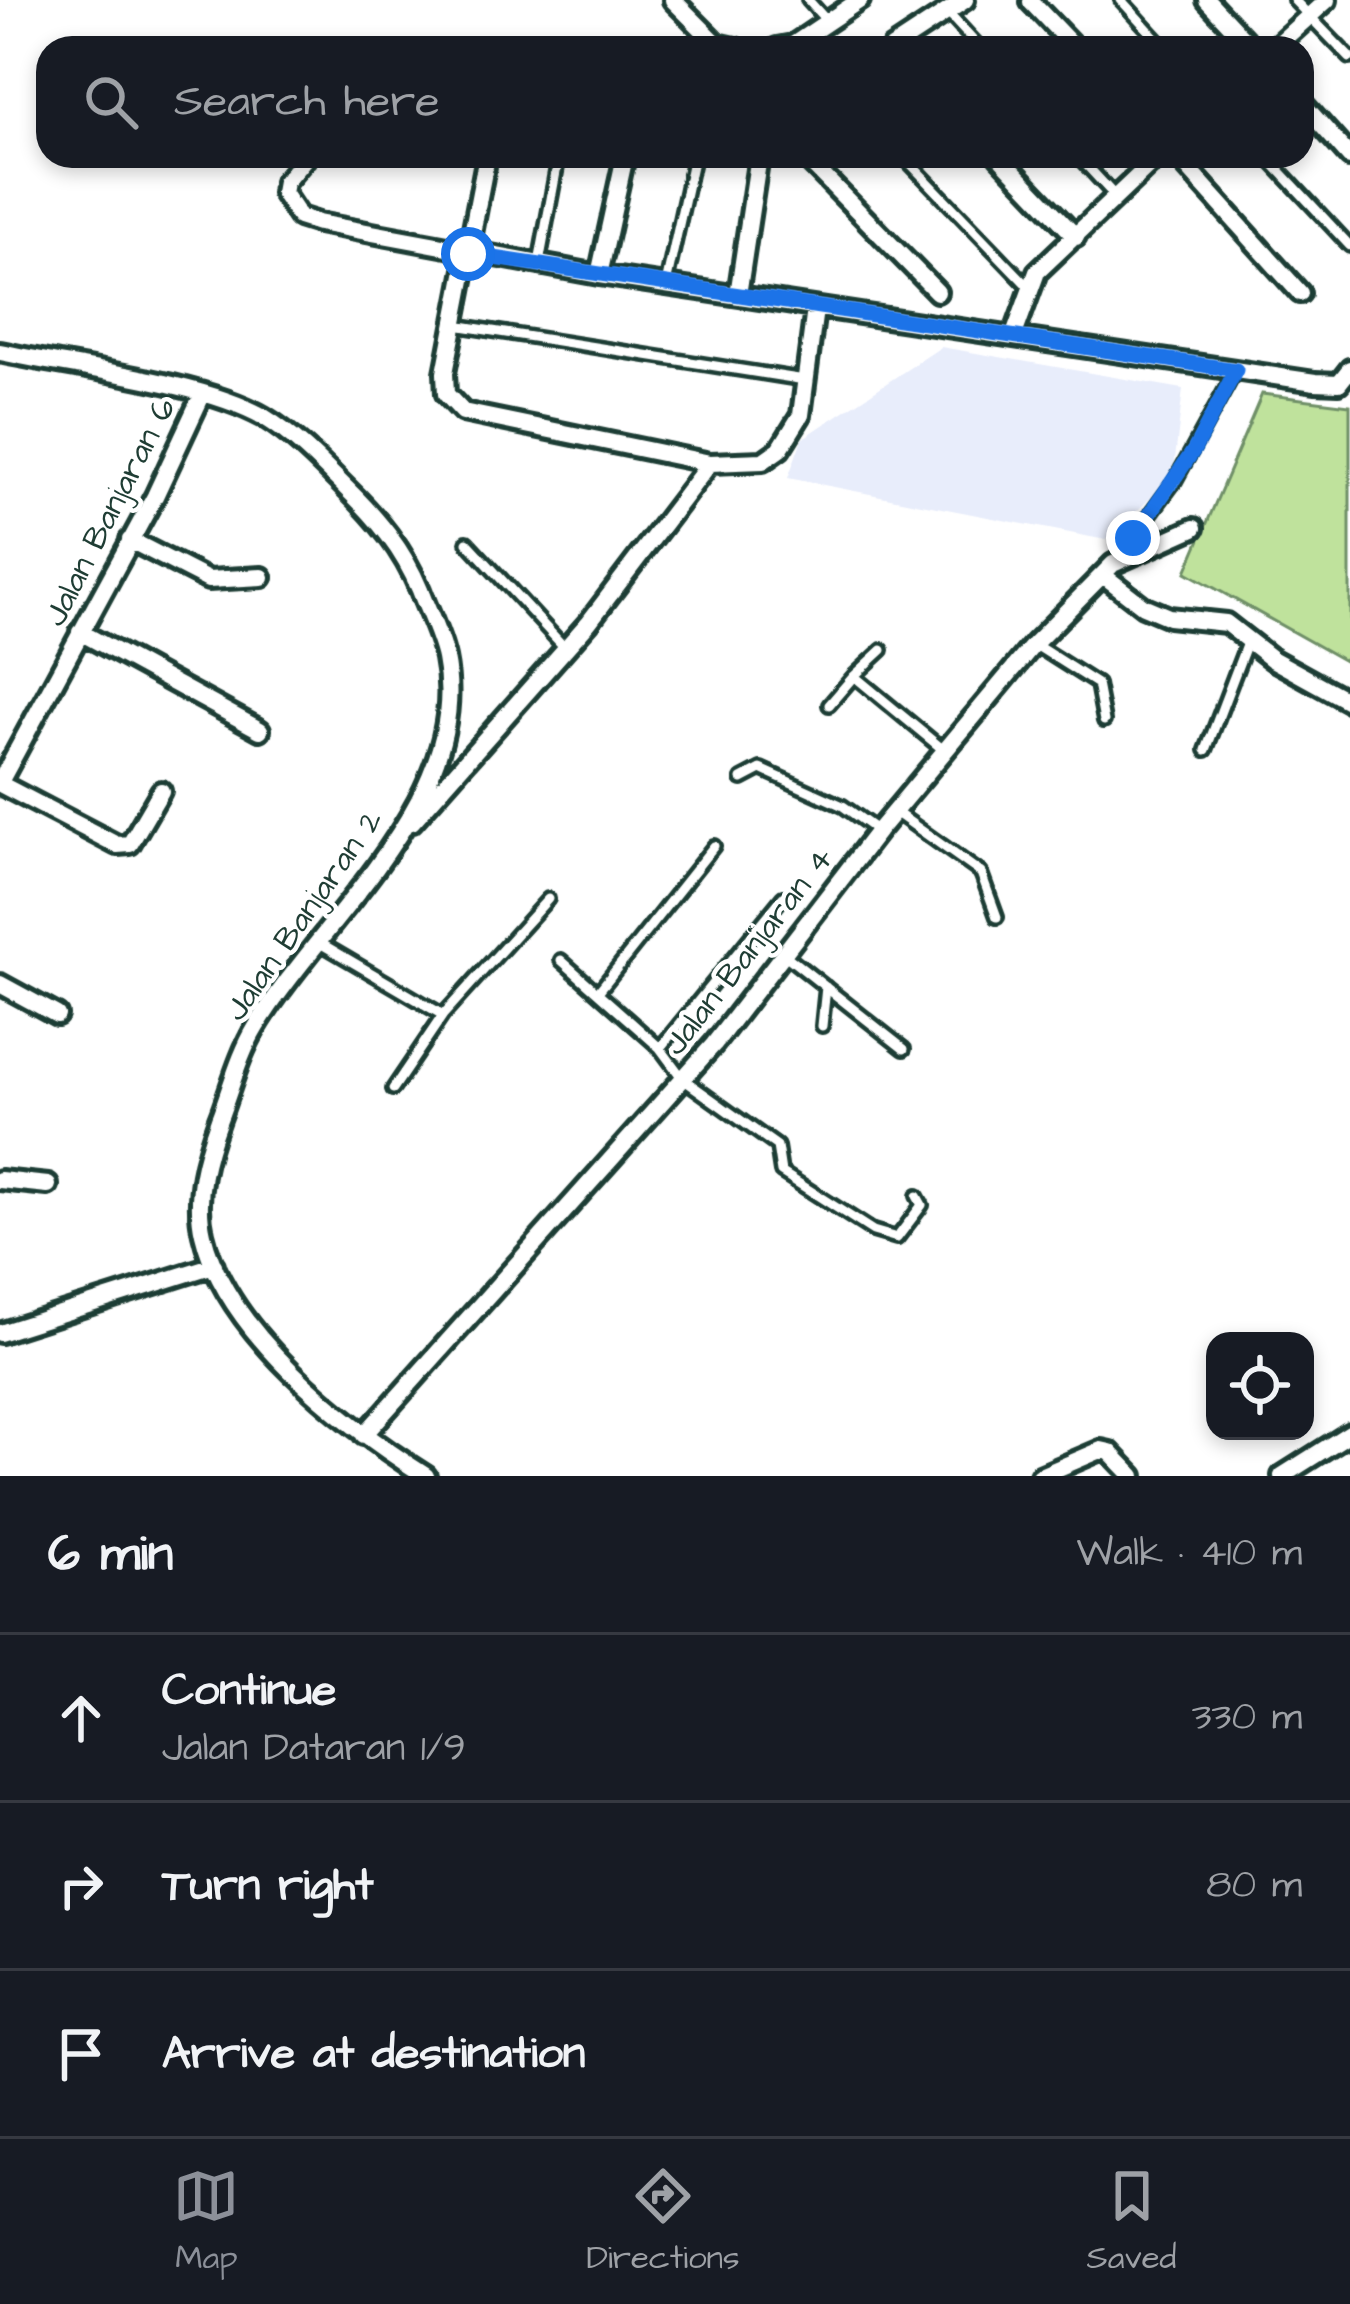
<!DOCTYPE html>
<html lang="en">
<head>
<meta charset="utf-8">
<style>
	body { margin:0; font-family:"Architects Daughter",sans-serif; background:#20242c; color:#f1f3f6 }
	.controls { position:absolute; right:36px; bottom:36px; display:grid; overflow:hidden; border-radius:24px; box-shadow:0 6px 18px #0003 }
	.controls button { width:108px; height:108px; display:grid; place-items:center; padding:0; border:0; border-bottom:3px solid #363941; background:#171b24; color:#f1f3f6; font:60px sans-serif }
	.stop { position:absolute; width:36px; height:36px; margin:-27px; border:9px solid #1a73e8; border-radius:50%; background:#fff }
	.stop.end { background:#1a73e8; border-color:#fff; box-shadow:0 3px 12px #0008 }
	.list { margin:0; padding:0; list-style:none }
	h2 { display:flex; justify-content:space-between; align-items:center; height:156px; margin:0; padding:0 48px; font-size:51px }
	h2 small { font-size:39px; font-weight:400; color:#9ea1a6 }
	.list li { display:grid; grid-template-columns:78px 1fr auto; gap:36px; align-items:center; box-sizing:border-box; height:168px; padding:0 48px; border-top:3px solid #363941 }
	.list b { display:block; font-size:45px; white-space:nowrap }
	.list p { margin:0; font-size:39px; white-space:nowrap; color:#9ea1a6 }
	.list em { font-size:39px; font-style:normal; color:#9ea1a6 }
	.icon { flex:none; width:66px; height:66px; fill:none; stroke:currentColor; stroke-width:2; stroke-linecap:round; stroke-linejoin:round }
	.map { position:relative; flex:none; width:1350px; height:1476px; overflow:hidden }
	.search { position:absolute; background:#171b24; box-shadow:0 6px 18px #0003; left:36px; right:36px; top:36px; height:132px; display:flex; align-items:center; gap:30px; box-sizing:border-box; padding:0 42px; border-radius:36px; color:#9ea1a6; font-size:45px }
	.sheet { height:660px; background:#171b24 }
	nav { display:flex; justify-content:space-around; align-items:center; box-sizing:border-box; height:168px; border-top:3px solid #363941; background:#171b24; font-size:33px; color:#9ea1a6 }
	nav a { display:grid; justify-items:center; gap:6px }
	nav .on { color:#8c9099 }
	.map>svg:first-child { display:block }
	.built { fill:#e8edfb }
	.green { fill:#bfe29c; stroke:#6f9068; stroke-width:3 }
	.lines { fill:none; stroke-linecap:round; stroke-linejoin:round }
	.lane-casing { stroke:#1f3d34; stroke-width:18 }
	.street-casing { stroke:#1f3d34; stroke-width:26 }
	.lane { stroke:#fff; stroke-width:9 }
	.street { stroke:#fff; stroke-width:16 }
	.route { stroke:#1a73e8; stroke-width:15 }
	.labels { text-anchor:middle; stroke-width:9; stroke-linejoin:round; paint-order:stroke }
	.street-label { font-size:33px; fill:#1f3d34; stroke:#fff }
</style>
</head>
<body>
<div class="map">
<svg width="1350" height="1476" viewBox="0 0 1350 1476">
	<rect width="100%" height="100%" fill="#fff"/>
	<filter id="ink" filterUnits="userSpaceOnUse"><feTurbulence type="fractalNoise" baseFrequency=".00833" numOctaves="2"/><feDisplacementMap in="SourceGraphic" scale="24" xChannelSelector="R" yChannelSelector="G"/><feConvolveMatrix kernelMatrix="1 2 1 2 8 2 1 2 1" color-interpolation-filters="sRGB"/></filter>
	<g filter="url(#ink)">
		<path class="built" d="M941,347L1183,389L1173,477L1106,540L788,478L802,439Z"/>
		<path class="green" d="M1262,394L1350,405V664L1186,572Z"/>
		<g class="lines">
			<g class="lane-casing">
				<path id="lane" d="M808,0L827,21
					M1121,0L1165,48
					M1294,0L1350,58
					M947,12L980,48
					M903,156L1028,286
					M1078,156L1115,196
					M1266,156L1350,246
					M539,263L559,156
					M666,284L694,156
					M455,325L805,380
					M467,542L565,648
					M1118,558L1175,481L1236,370
					M1034,644L1097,684L1104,721
					M882,650L854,676L946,752
					M829,705L854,676
					M1206,750L1248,640
					M742,779L761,769L843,806L878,831
					M894,811L981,873L997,917
					M320,943L443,1015L393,1089
					M785,955L904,1049
					M561,960L660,1048L683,1079L777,1146L781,1172L873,1231L897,1238L922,1205L917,1196
					M598,992L714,846
					M443,1015L548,899
					M822,1026L826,987
					M660,1048L783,897"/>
			</g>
			<g class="street-casing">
				<path id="street" d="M673,0L717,44L735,48
					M1207,0L1252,48
					M1031,2L1075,48
					M777,48L793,45L860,0
					M892,48L965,0
					M1274,48L1327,0
					M1302,103L1350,157
					M307,156L285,182L283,193L299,217L318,223L599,275L1315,382L1339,383L1350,369
					M487,156L445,373L446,394L463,412L710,463L763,461L780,449L801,415L815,309
					M804,156L937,292
					M999,156L1076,237
					M1177,156L1300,293
					M599,275L625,156
					M738,295L759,156
					M1014,335L1037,272L1159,156
					M0,352C74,368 200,381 264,417C295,436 320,462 346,488C377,518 403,549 420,590C428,612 440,634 445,658C474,797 320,920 256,1027C239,1055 231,1088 219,1119C206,1155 194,1196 203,1234C226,1333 345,1425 426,1476
					M130,540L208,580L262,577
					M1103,575L1143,606L1169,617L1226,623L1272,659L1350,702
					M80,632L260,730
					M0,782L155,496L202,395
					M0,784L117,845L130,844L161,791
					M412,822L589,622L710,463
					M0,984L57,1015
					M0,1180L48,1185
					M0,1333L214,1265
					M364,1435L714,1044L878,831L1034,644L1113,564L1194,528
					M1040,1476L1101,1450L1110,1452L1133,1476
					M1282,1476L1350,1433"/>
			</g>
			<use href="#lane" class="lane"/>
			<use href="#street" class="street"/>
		</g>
	</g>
	<g class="lines" filter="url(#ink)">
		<path class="route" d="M468,254L1236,370L1194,450L1133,538"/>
	</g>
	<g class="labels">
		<g class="street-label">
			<text transform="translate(108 511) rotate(-63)" y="12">Jalan Banjaran 6</text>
			<text transform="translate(302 914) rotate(-55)" y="12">Jalan Banjaran 2</text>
			<text transform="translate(747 950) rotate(-52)" y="12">Jalan Banjaran 4</text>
		</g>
	</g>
</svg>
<div class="controls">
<button><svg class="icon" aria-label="locate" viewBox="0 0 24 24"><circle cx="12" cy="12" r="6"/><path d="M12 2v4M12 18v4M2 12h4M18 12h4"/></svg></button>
</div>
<div class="stop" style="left:468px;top:254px"></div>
<div class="stop end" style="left:1133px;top:538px"></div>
<div class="search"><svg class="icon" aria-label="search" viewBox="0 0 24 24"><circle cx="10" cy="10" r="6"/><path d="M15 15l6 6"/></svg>Search here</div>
</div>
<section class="sheet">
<h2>6 min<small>Walk · 410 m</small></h2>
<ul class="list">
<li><svg class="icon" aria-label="ahead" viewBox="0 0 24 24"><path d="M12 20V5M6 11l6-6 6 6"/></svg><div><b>Continue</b><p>Jalan Dataran 1/9</p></div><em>330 m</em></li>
<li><svg class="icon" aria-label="right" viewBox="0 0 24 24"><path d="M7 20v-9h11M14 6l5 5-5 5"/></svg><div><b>Turn right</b></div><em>80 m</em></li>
<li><svg class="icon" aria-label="arrive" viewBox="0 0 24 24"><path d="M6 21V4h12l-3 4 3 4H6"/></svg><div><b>Arrive at destination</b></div></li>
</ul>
</section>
<nav>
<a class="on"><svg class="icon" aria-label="map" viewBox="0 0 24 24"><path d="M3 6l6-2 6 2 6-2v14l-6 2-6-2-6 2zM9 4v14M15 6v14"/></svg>Map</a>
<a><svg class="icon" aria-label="directions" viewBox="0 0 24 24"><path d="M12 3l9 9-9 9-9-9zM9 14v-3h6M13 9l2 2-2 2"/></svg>Directions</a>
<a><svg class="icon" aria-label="saved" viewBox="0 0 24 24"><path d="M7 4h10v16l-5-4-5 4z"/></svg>Saved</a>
</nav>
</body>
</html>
